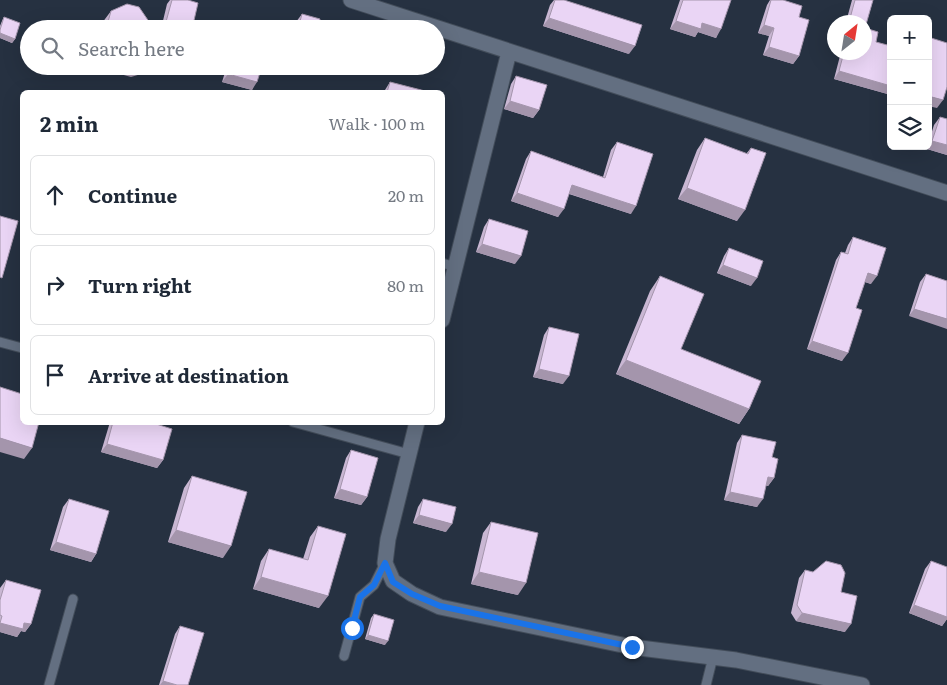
<!DOCTYPE html>
<html lang="en">
<head>
<meta charset="utf-8">
<style>
	body { margin:0; font-family:Literata,serif; background:#f6f6f7; color:#1f2937 }
	.controls { position:absolute; right:15px; top:15px; display:grid; overflow:hidden; border-radius:8px; box-shadow:0 5px 20px #0002 }
	.controls button { width:45px; height:45px; display:grid; place-items:center; padding:0; border:0; border-bottom:1px solid #e0e1e3; background:#fff; color:#1f2937; font:25px sans-serif }
	.compass { position:absolute; left:827px; top:15px; width:45px; height:45px; border-radius:50%; background:#fff; box-shadow:0 5px 20px #0002; rotate:30deg }
	.stop { position:absolute; width:15px; height:15px; margin:-11px; border:4px solid #1a73e8; border-radius:50%; background:#fff }
	.stop.end { background:#1a73e8; border-color:#fff; box-shadow:0 1px 5px #0008 }
	.list { margin:0; padding:0; list-style:none }
	h2 { display:flex; justify-content:space-between; align-items:center; height:65px; margin:0; padding:0 20px; font-size:21px }
	h2 small { font-size:16px; font-weight:400; color:#747a83 }
	.list li { display:grid; grid-template-columns:32px 1fr auto; gap:15px; align-items:center; box-sizing:border-box; height:80px; margin:0 10px 10px; padding:0 10px; border:1px solid #e0e1e3; border-radius:8px }
	.list b { display:block; font-size:19px; white-space:nowrap }
	.list em { font-size:16px; font-style:normal; color:#747a83 }
	.icon { flex:none; width:28px; height:28px; fill:none; stroke:currentColor; stroke-width:2; stroke-linecap:round; stroke-linejoin:round }
	.map { position:relative; flex:none; width:947px; height:685px; overflow:hidden }
	.search { position:absolute; background:#fff; box-shadow:0 5px 20px #0002; left:20px; top:20px; width:425px; height:55px; display:flex; align-items:center; gap:12px; box-sizing:border-box; padding:0 18px; border-radius:28px; color:#747a83; font-size:19px }
	.panel { position:absolute; background:#fff; box-shadow:0 5px 20px #0002; left:20px; top:90px; width:425px; height:335px; border-radius:8px }
	.map>svg:first-child { display:block }
	.lines { fill:none; stroke-linecap:round; stroke-linejoin:round }
	.service-casing { stroke:#434d5a; stroke-width:11 }
	.minor-casing { stroke:#434d5a; stroke-width:17 }
	.service { stroke:#636f81; stroke-width:9 }
	.minor { stroke:#636f81; stroke-width:15 }
	.wall { fill:#c9b7d3 }
	.shaded-wall { fill:#a495ac }
	.building { fill:#ead5f5; stroke:#a495ac }
	.route { stroke:#1a73e8; stroke-width:6 }
</style>
</head>
<body>
<div class="map">
<svg width="947" height="685" viewBox="0 0 947 685">
	<rect width="100%" height="100%" fill="#263141"/>
	<g class="lines">
		<g class="service-casing">
			<path id="service" d="M442,263L456,267
				M0,342L22,348
				M293,422L409,454
				M344,656L360,597L374,585L385,563
				M49,685L73,599
				M706,685L713,657"/>
		</g>
		<g class="minor-casing">
			<path id="minor" d="M351,0L947,193
				M442,320L509,52
				M417,422L388,539L385,563L393,581L412,594L440,607L632,647L736,660L862,685"/>
		</g>
		<use href="#service" class="service"/>
		<use href="#minor" class="minor"/>
	</g>
	<path class="wall" d="M170,0H188L192,29H161L167,4Z
		M554,0H564L629,54L543,26L550,5Z
		M680,0H731L716,38L698,32L695,37L670,29Z
		M770,0H783L799,17V56L793,64L763,55L769,36L758,33L767,5Z
		M852,0H873L865,28L878,32L876,42L891,46V95L834,79L841,52H864V22H846Z
		M111,11L154,29H101L102,23Z
		M302,14L318,29H294L296,22Z
		M4,17L15,39L12,43L0,38V26L2,21Z
		M227,66H262L252,90L222,82Z
		M516,76L539,110L533,118L504,109L511,84Z
		M390,82L429,92H384L385,90Z
		M940,117L947,119V155L927,149V146H928V144L934,125Z
		M705,138L746,154L751,148L737,221L678,199L697,150Z
		M617,142L631,214L569,194L558,217L511,201L526,159L531,151L603,177L611,150Z
		M489,219L515,264L476,252L484,227Z
		M853,237L871,284L865,282L856,308L842,361L807,349L836,260L841,252L845,253L848,245Z
		M729,248L751,286L717,273L724,256Z
		M926,274L947,281L909,316L920,282Z
		M660,276L681,349L749,409L739,424L616,374L650,291Z
		M549,327L563,384L533,377L544,335Z
		M110,422H150L163,460L157,468L101,452Z
		M742,435L774,478L768,486L766,485L757,507L724,500L737,443Z
		M351,450L367,497L361,505L334,498L346,458Z
		M192,476L223,558L168,542L184,488Z
		M69,499L96,554L91,562L50,550L63,507Z
		M423,499L446,532L413,523L418,507Z
		M491,522L518,595L471,584L483,533Z
		M318,526L319,608L253,589L261,561L269,549L303,559L310,537Z
		M931,561L947,619L942,626L909,613L925,569Z
		M805,570L841,592L845,632L796,621L791,613L799,578Z
		M6,580L31,624L25,632L21,631L17,637L0,632V588Z
		M374,614L385,645L365,639L371,618Z
		M180,626L188,685H159L175,634Z"/>
	<path class="shaded-wall" d="M549,18L635,46L629,54L543,26Z
		M676,21L702,23L721,29L716,38L698,32L695,37L670,29Z
		M764,25L774,28L769,36L758,33Z
		M0,33L15,39L12,43L0,38Z
		M769,47L799,56L793,64L763,55Z
		M91,66H146L141,74L131,77Z
		M839,71L891,86V95L834,79Z
		M228,74L257,82L252,90L222,82Z
		M928,96L943,100L937,108L928,106Z
		M510,101L539,110L533,118L504,109Z
		M932,141L947,145V155L927,149Z
		M572,185L636,206L631,214L567,193Z
		M687,188L745,210L737,221L678,199Z
		M517,193L564,209L558,217L511,201Z
		M482,244L521,256L515,264L476,252Z
		M723,265L757,278L751,286L717,273Z
		M868,273L877,276L871,284L862,281Z
		M914,309L947,319V329L909,316Z
		M812,341L848,353L842,361L807,349Z
		M626,360L749,409L739,424L616,374Z
		M539,369L569,376L563,384L533,377Z
		M0,438L32,448L24,459L0,452Z
		M107,444L163,460L157,468L101,452Z
		M768,477L774,478L768,486L762,485Z
		M340,489L367,497L361,505L334,498Z
		M730,492L763,499L757,507L724,500Z
		M419,515L452,524L446,532L413,523Z
		M176,530L231,546L223,558L168,542Z
		M56,542L96,554L91,562L50,550Z
		M479,572L526,583L518,595L471,584Z
		M261,577L328,596L319,608L253,589Z
		M914,605L947,615V619L942,626L909,613Z
		M802,613L851,624L845,632L796,621Z
		M0,623H24L31,624L25,632L21,631L17,637L0,632Z
		M368,635L388,641L385,645L365,639Z
		M163,681L177,685H160Z"/>
	<path class="building" d="M172,0H188L198,3L192,29H164Z
		M555,0H564L642,25L635,46L549,18Z
		M683,0H731L721,29L702,23L701,29L676,21Z
		M771,0H783L802,6L799,17L809,20L799,56L769,47L774,28L764,25Z
		M855,0H873L865,28L878,32L876,42L891,46V86L839,71L844,52H864V22H849Z
		M127,4L139,7L154,29H106L111,11Z
		M302,14L320,19L318,29H298Z
		M4,17L20,23L15,39L0,33V30Z
		M276,25L293,29H275Z
		M928,37L947,43V87L943,100L928,96Z
		M230,66H262L257,82L228,74Z
		M516,76L547,85L539,110L510,101Z
		M390,82L429,92H387Z
		M940,117L947,119V145L932,141Z
		M705,138L748,154L751,148L766,153L745,210L687,188Z
		M617,142L653,154L636,206L572,185L564,209L517,193L531,151L605,178Z
		M0,216L18,221L2,278L0,277Z
		M489,219L528,231L521,256L482,244Z
		M853,237L886,248L877,276L868,273L856,308L862,310L848,353L812,341L841,252L848,254Z
		M729,248L763,261L757,278L723,265Z
		M926,274L947,281V319L914,309Z
		M660,276L704,294L681,349L761,381L749,409L626,360Z
		M549,327L579,334L569,376L539,369Z
		M0,387L22,394V422H39L32,448L0,438Z
		M113,422H150L172,429L163,460L107,444Z
		M742,435L776,442L772,457L778,459L774,478L768,477L763,499L730,492Z
		M351,450L378,458L367,497L340,489Z
		M192,476L247,492L231,546L176,530Z
		M69,499L109,511L96,554L56,542Z
		M423,499L456,507L452,524L419,515Z
		M491,522L538,533L526,583L479,572Z
		M318,526L346,534L328,596L261,577L269,549L308,560Z
		M826,561L841,565L845,573L841,592L857,596L851,624L802,613L797,605L805,570L813,572Z
		M931,561L947,567V617L914,605Z
		M6,580L41,590L31,624L24,623L23,629L0,623L2,616L0,615V600Z
		M374,614L394,620L388,641L368,635Z
		M180,626L204,633L188,685H177L163,681Z"/>
	<g class="lines">
		<path class="route" d="M352,628L360,597L374,585L385,563L393,582L412,594L440,606L632,647"/>
	</g>
</svg>
<div class="controls">
<button>+</button>
<button>−</button>
<button><svg class="icon" aria-label="layers" viewBox="0 0 24 24"><path d="M12 4l9 5-9 5-9-5zM3 14l9 5 9-5"/></svg></button>
</div>
<svg class="compass" viewBox="-18 -18 36 36"><path d="M0-13l5 13h-10z" fill="#e53935"/><path d="M0 13l5-13h-10z" fill="#747a83"/></svg>
<div class="stop" style="left:352px;top:628px"></div>
<div class="stop end" style="left:632px;top:647px"></div>
<div class="search"><svg class="icon" aria-label="search" viewBox="0 0 24 24"><circle cx="10" cy="10" r="6"/><path d="M15 15l6 6"/></svg>Search here</div>
<section class="panel">
<h2>2 min<small>Walk · 100 m</small></h2>
<ul class="list">
<li><svg class="icon" aria-label="ahead" viewBox="0 0 24 24"><path d="M12 20V5M6 11l6-6 6 6"/></svg><div><b>Continue</b></div><em>20 m</em></li>
<li><svg class="icon" aria-label="right" viewBox="0 0 24 24"><path d="M7 20v-9h11M14 6l5 5-5 5"/></svg><div><b>Turn right</b></div><em>80 m</em></li>
<li><svg class="icon" aria-label="arrive" viewBox="0 0 24 24"><path d="M6 21V4h12l-3 4 3 4H6"/></svg><div><b>Arrive at destination</b></div></li>
</ul>
</section>
</div>
</body>
</html>
